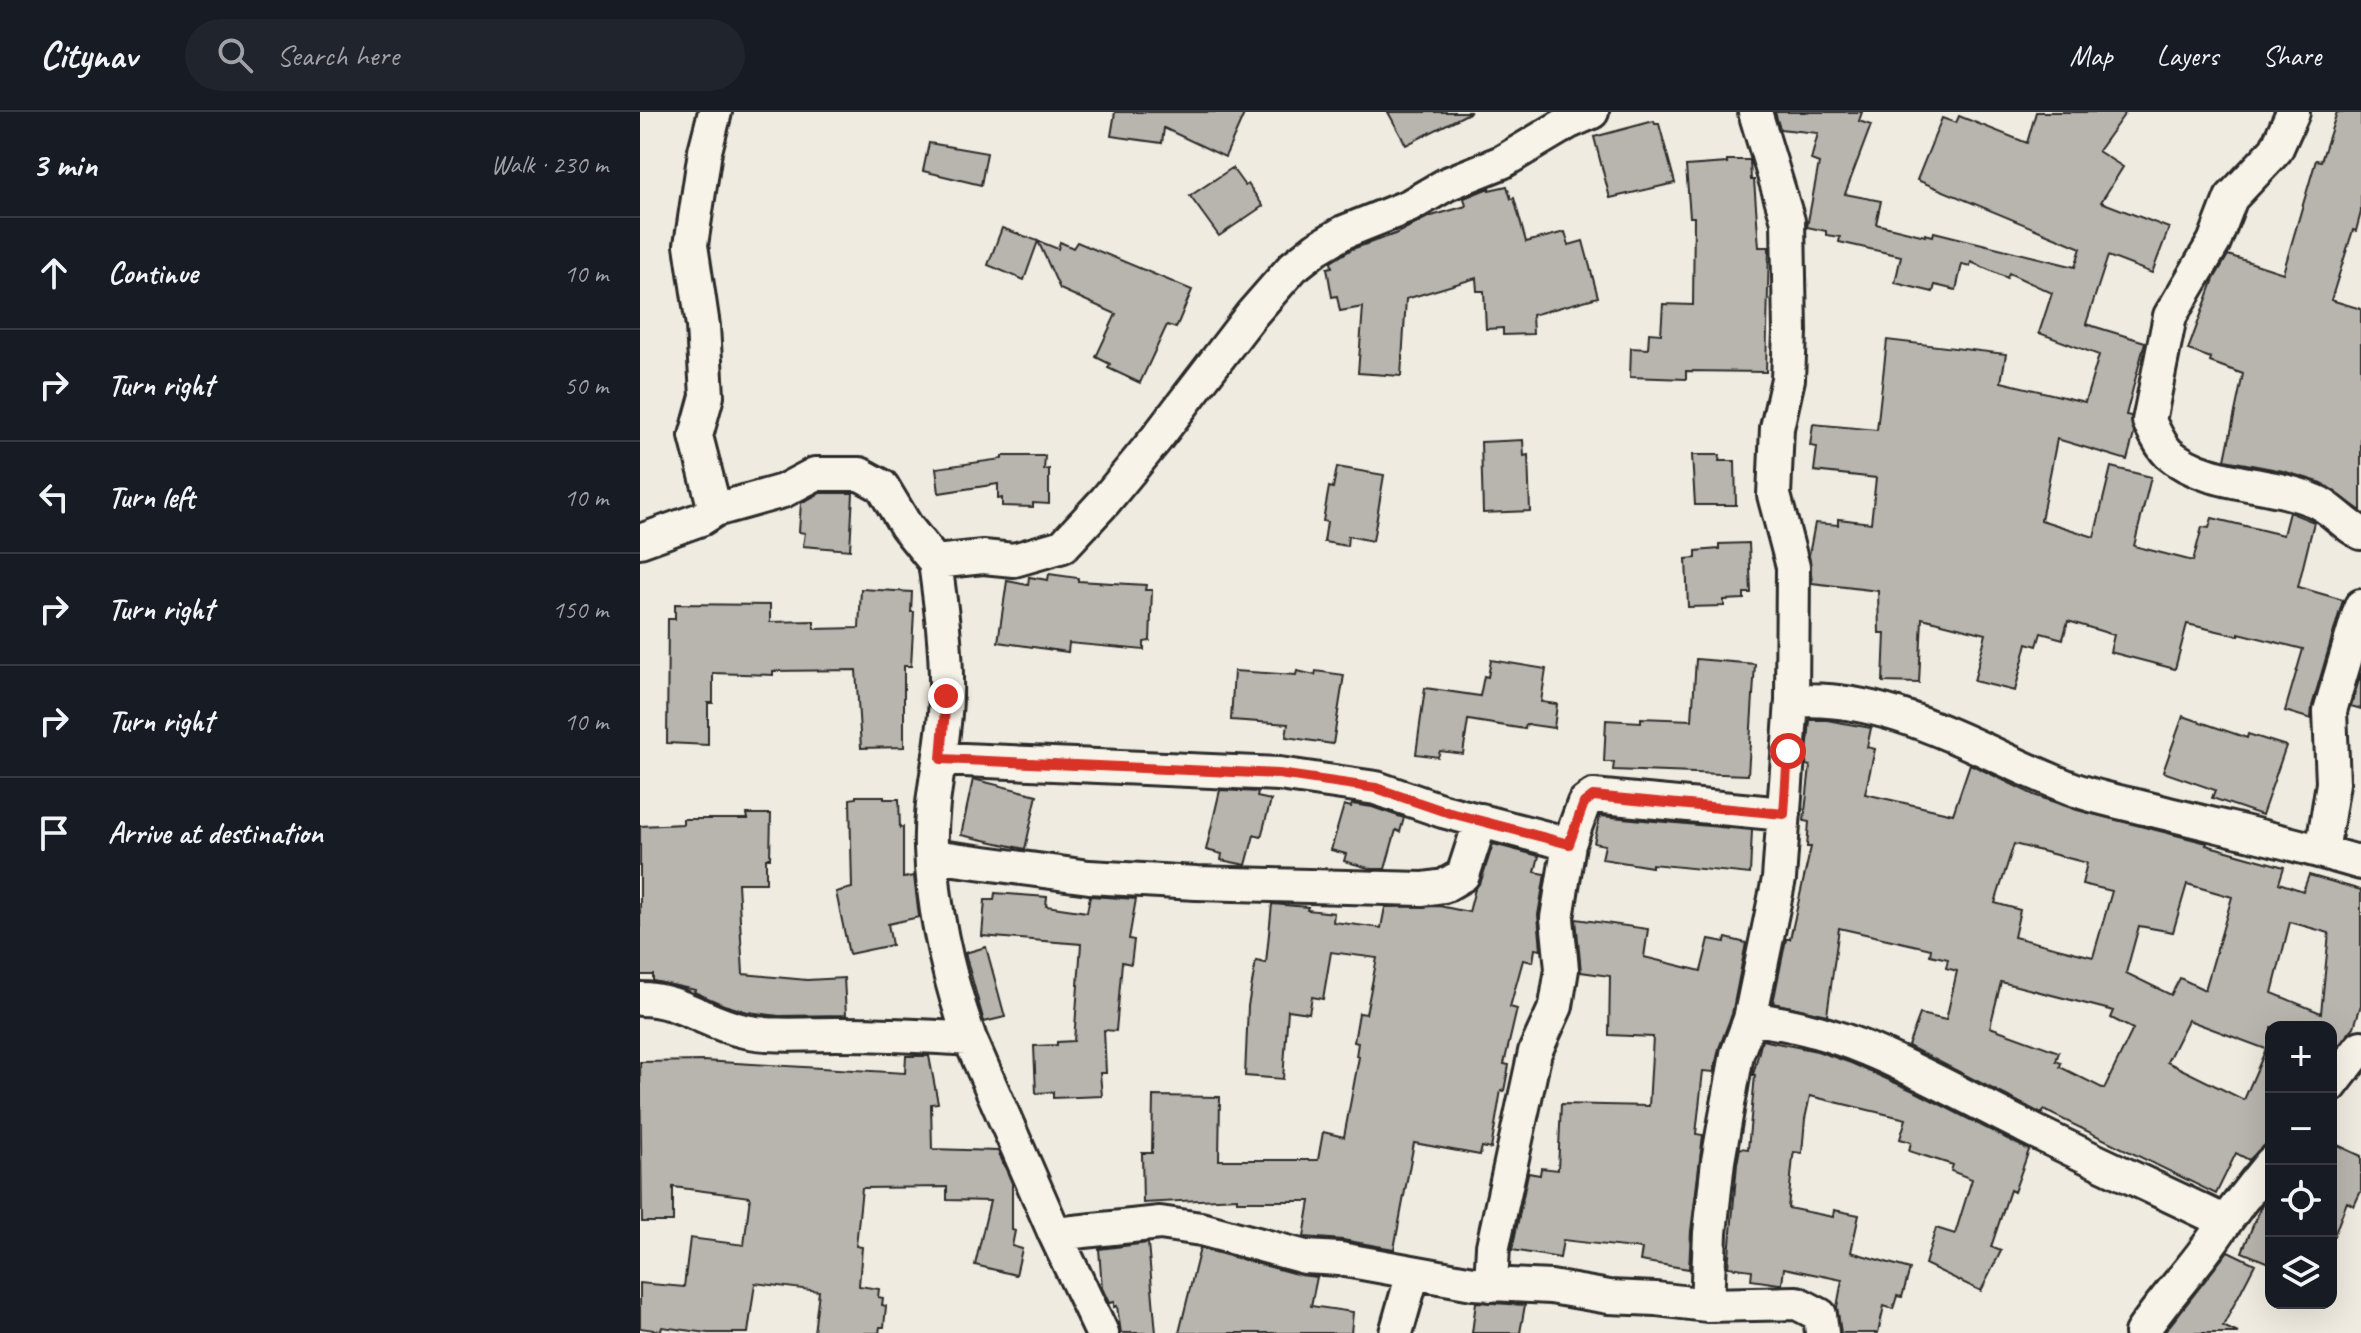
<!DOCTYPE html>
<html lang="en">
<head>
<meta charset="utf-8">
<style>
	body { margin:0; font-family:Caveat,sans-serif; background:#20242c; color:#f1f3f6 }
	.controls { position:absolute; right:24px; bottom:24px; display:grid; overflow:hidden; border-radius:16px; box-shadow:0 8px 32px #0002 }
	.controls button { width:72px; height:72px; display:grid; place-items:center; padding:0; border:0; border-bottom:2px solid #363941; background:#171b24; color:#f1f3f6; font:40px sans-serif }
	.stop { position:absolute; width:24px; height:24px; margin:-18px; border:6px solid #d93025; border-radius:50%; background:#fff }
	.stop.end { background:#d93025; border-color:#fff; box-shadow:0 2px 8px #0008 }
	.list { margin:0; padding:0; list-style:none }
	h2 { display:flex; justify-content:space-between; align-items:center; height:104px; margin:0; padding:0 32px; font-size:34px }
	h2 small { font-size:26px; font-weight:400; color:#9ea1a6 }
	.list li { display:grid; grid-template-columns:52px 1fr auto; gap:24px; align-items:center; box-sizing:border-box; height:112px; padding:0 32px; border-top:2px solid #363941 }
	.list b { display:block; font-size:30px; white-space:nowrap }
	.list em { font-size:26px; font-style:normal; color:#9ea1a6 }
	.icon { flex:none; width:44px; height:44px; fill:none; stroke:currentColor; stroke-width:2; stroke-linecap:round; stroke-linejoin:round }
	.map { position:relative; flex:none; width:1721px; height:1221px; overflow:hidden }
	header { display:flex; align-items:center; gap:48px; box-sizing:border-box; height:112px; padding:0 40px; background:#171b24; border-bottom:2px solid #363941 }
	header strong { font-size:38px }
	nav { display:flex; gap:44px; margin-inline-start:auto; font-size:28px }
	.search { width:560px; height:72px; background:#20242c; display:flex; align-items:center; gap:20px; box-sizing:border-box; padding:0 28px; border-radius:44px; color:#9ea1a6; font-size:30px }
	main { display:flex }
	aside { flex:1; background:#171b24 }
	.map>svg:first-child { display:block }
	.building { fill:#b8b5ae; stroke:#2b2b2b; stroke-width:2; fill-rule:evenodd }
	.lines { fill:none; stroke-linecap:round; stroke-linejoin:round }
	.street-casing { stroke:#2b2b2b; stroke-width:38 }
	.street { stroke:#f7f3e8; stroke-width:32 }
	.route { stroke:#d93025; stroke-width:10 }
</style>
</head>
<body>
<header>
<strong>Citynav</strong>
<div class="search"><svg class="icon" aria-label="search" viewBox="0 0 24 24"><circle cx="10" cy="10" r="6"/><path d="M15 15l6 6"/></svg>Search here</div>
<nav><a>Map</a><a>Layers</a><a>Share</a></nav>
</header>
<main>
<aside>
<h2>3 min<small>Walk · 230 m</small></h2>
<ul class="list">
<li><svg class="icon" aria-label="ahead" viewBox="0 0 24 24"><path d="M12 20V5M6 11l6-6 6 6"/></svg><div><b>Continue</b></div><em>10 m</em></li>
<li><svg class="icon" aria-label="right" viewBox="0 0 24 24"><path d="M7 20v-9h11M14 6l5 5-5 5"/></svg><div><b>Turn right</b></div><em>50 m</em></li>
<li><svg class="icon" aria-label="left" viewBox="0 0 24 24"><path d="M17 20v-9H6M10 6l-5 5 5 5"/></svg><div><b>Turn left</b></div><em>10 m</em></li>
<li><svg class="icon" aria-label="right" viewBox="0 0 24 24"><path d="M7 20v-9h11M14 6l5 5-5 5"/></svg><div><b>Turn right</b></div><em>150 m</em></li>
<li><svg class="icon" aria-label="right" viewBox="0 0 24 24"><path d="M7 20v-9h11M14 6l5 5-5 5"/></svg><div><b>Turn right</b></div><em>10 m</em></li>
<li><svg class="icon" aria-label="arrive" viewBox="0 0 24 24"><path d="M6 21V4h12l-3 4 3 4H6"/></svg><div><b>Arrive at destination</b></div></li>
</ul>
</aside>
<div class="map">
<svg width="1721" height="1221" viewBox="0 0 1721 1221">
	<rect width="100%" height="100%" fill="#efebe0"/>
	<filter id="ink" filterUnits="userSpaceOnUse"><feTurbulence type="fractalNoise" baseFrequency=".0125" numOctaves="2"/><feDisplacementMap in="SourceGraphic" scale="16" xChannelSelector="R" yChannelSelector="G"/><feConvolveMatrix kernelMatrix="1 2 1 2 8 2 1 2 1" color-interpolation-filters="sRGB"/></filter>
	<g filter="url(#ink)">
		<path class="building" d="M475,0H605L585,45L524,16L522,31L471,24Z
			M748,0H831L766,33Z
			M1135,0H1222L1219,9L1231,13L1205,82L1241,89L1236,112L1285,124V122L1293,124L1294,120L1435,155L1441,136L1277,68L1302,6L1316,11L1319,4L1387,31L1396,0H1486L1458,39L1483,55L1461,90L1529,116L1512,161L1468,144L1446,212L1505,230L1486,303L1491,304L1494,322L1487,348L1417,327L1401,408L1454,425L1471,355L1511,365L1494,434L1553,449L1562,415L1569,416L1572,406L1643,423L1649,400L1674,410L1658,475L1703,488L1672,594L1671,607L1645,599L1663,537L1599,521V524L1547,512L1535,557L1470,540L1474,523L1428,509L1423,527L1401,521L1397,534L1387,531L1375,579L1334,569L1346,522L1282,506L1279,571L1243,570L1245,521H1239L1238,479L1172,471L1169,443L1175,411L1198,413V407L1231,411L1236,366L1174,359L1177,335L1170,334L1173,312L1237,318L1247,228L1366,242L1361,270L1445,290L1459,243L1399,221L1412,181L1369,161L1367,166L1331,150L1330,154L1322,152L1316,178L1295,173L1293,180L1255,171L1261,144L1199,130L1200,125L1186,123V119L1167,115L1179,51L1171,48L1178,21L1140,17Z
			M1697,0H1721V100L1716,119L1713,118L1691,188L1721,197V399L1682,371L1643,359L1585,348L1603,262L1570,250L1571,246L1548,238L1574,167L1588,143L1643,161L1676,48L1681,49Z
			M1014,9L1015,12H1019L1035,71L970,86L954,25Z
			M289,31L347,41L341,73L283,59Z
			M1087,48H1110L1111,68H1114L1119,135H1129L1126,260L1046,259V267L990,265L991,236L1008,237L1009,221L1021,222L1023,192L1053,193L1054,105H1050L1046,54L1087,51Z
			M592,56L605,74L608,72L623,94L579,124L550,84Z
			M867,74L871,87L874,86L886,130L925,120L929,133L943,129L958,185L892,203L893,222L863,223V216L846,217L844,179H837L836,166L766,187L761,264L718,261L723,195L700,199L697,184L692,185L687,156L692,155L691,150L712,137L755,122L788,105L826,94L824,86L849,76V78Z
			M362,116L398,129L384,168L348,153Z
			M398,129L418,137L420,130L433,136L437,130L552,178L536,216L527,213L500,271L468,256L470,252L456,245L476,202L420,177Z
			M883,328L884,344L888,343L890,399L843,401L841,330Z
			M1052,343H1080L1079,349H1095L1096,393H1055Z
			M362,344H405L404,358L409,357V392L393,391V395L362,394V386L358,387V372L299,381L296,356L362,347Z
			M697,355L744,363L733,429L708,424L707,434L684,430L687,410L683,409L689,375L693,376Z
			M180,381H213L210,438L163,434L165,421L159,420L161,391Z
			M1109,431L1111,481H1104V487L1084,488V494L1048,495L1046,447L1056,446V439L1079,437V432Z
			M409,462L438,466V469L506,473L505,478H512L510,529L504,530V538L429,531L428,540L358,530L367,469L388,473L389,465L408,468Z
			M221,477L272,480L271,500H274L271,554H264V635L221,636L216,558L133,559V563L73,561V591H68V633L27,631L28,507H35V492L130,493V510L174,509V517L219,516Z
			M1056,547L1115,552L1108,663L973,658L974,650H964L966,608L1001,610V606L1052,608Z
			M851,548L906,557L901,590L917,592L914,616L886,612L885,617L828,608L823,642L800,639L798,645L776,642L785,576L840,584L844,564L848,565Z
			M594,559L656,563L657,559L675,563L676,559L704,563L693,632L646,625L648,612L591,608Z
			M1721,561V597L1711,594Z
			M1543,604L1607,626L1608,622L1646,634L1622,703L1572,686L1575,678L1523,660Z
			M1170,608H1187L1231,616L1227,635L1235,637L1225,682L1313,702L1330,652L1394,683L1437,698L1567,731L1566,733L1644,755L1639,771L1663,779L1669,763L1721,778V893L1714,915L1691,943V915H1631V1021L1625,1033L1609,1048L1596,1041L1576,1082L1404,998L1402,1002L1268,934L1280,902L1306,908L1317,859L1306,856L1308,847L1290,843L1291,837L1199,816L1187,903L1133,891L1146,827H1150L1171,735H1167L1169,710L1164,709L1170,654L1166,653ZM1374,732L1447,751L1442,772L1472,779L1453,845L1374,825L1380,798L1355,791ZM1547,772L1592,785L1565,878L1540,866L1531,883L1486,861L1499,814L1533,820ZM1650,810L1689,821L1681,901L1632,881ZM1361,870L1474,899L1471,906L1493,917L1464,977L1420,955L1421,951L1416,949L1419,940L1350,915ZM1548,908L1626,937L1604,988L1527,950Z
			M333,667L397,683L385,737L321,723Z
			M580,678L618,680L617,685L631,688L621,725L614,723L606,753L581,748L582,742L566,738Z
			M216,684H244V687H259L260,716L263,715V766L274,764L279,805L248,812L252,833L209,842L196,780L212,776L210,687L216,686Z
			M712,692L732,695L764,706L760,720L756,718L745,757H732L704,749L706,742L691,738L704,693L711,695Z
			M107,702H131L130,746H126V771H98L103,862L167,868L204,866L206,903L139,904L108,900L84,893L54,880L55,878L13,869V863H0V714L43,712V707H108Z
			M960,704L1112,718L1110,762L1012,752V755L962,747L965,733L954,731Z
			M853,732L899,744L895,760L905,762L898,803L901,838L895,837L893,850L883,848L870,895L877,897L864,952L869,953L864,979L861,978L851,1037L842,1035L840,1043L774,1031L754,1137L703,1128L664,1125L670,1089H597V1086L503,1091L502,1041H512L513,984L580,985L579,1048H678L683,1020L704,1025L719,945L716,944L718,931L714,930L719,901L726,902L737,846L691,840L683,887L672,885L669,901L648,898L643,967L605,964L608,894L616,849L626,851L632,792L668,795L667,798L694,801L693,810L741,816L745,795L799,794L829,800L835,777L841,769Z
			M355,781L407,785L406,794L447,800L450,784L496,787L489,827L494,828L491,852L482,850L476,919L464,918L466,961H460L462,984L413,986V980L396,981L394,934L417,933V930L434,929L441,832L342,824L345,788H354Z
			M936,807L1008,817L1004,845L1061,859L1069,827L1085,830L1086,826L1106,831L1092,902L1079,936L1074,960L1063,959L1056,1022L1063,1023L1051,1119L1049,1157L1000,1149L1002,1137L923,1128L920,1146L872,1138L888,1061L900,1063L901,1056L918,1058L921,992L1009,994L1013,925L969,923L970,864L941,860Z
			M346,835L365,905L344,910L325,841Z
			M1122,928L1177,939L1211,951L1278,981L1389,1038L1374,1080L1370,1078L1351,1135L1361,1139L1341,1179L1285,1152L1296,1116L1315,1122L1332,1067L1311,1059L1313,1053L1269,1039L1271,1030L1260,1027L1266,1007L1170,984L1165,1007L1162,1041L1154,1040L1153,1045L1148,1096L1193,1105L1194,1098L1219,1103L1211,1140L1270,1157L1262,1185L1257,1184L1253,1197L1244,1194L1238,1221H1201L1197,1195L1202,1168L1144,1156L1142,1172H1139L1111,1168L1112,1158L1088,1155L1097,1052L1100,1036L1108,1037L1115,963H1113Z
			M266,944H289L298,991L291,992L292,1037L358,1039L372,1071V1118L375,1119L372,1134L382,1137L376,1163L335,1153L350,1089L307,1088V1075L222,1076L216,1134L222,1135L219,1174L239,1177L238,1185L243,1186L242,1193L246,1194L244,1215H240L239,1221H174L179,1179L115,1171L108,1221H68L22,1215L21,1219L0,1216V1171L44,1175L50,1126L104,1133L110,1085L33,1075V1110H2L0,950L63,949L265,961Z
			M1691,1030L1721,1044V1079L1714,1094L1707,1090L1692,1129Z
			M1631,1081V1152L1602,1140L1621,1094Z
			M508,1131L516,1221H481L477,1194L474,1195V1190L469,1191L462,1176L459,1137Z
			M560,1136L660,1163L677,1165L671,1194L713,1200L711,1221H539Z
			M1588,1139L1615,1152L1583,1214L1598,1221H1524Z
			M836,1190L885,1193L880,1221H832Z"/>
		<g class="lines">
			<g class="street-casing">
				<path id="street" d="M75,0L65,39L51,133L63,214L67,284L56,324L75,398L143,379L175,362H220L242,374L266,414L295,450
					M1653,0L1636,38L1591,86L1574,130L1530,204L1509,309C1514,319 1520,333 1528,341C1567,375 1630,369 1675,389C1691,395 1704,413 1721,421
					M0,429L61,407L75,398
					M1152,589C1250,580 1344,643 1433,677C1457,686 1484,691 1509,697C1580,715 1651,730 1721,751
					M301,647L639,662L736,676L803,699L929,732L944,691L953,684L1144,702
					M1682,740L1693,671L1690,599L1721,494
					M292,744L449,765L556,771L783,777L804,774L823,763L841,708
					M0,887C40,887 65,911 104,919C133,925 166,922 196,922C241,922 285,924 330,927L415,1122L462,1221
					M1110,907C1209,915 1298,972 1386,1015C1451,1048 1518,1077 1583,1109
					M330,927C309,867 293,800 291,736C289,685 305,635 306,584C307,539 301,494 295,450L343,445L374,448L423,434L465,389L516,327L611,203L653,155L677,136L704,120L769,94L807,72L862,50L929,10L952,0
					M1691,974L1721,935
					M415,1122L520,1111L561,1117L665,1145L700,1147L833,1171L911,1175L969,1185L1016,1187L1067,1193L1157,1191L1180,1203L1182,1221
					M851,1173L853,1134L895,940L916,894L922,857L917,806L929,732
					M1067,1193L1070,1121L1078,1049L1097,942L1110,907L1139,767L1152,589L1153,455L1134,383L1137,316L1148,267L1150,220L1148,109L1115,0
					M756,1221L773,1161
					M1501,1221C1523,1188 1551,1159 1574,1126C1592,1100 1611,1075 1631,1051"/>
			</g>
			<use href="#street" class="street"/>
		</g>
	</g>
	<g class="lines" filter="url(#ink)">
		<path class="route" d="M306,584L301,647L639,662L736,676L803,699L929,732L944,691L953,684L1144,702L1148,639"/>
	</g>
</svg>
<div class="controls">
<button>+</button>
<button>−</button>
<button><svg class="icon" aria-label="locate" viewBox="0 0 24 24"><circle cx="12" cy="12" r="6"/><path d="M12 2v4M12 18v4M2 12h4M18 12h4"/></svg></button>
<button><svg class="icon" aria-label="layers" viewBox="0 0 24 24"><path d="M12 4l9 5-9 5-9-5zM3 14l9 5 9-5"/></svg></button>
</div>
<div class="stop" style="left:1148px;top:639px"></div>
<div class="stop end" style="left:306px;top:584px"></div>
</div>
</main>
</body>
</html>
